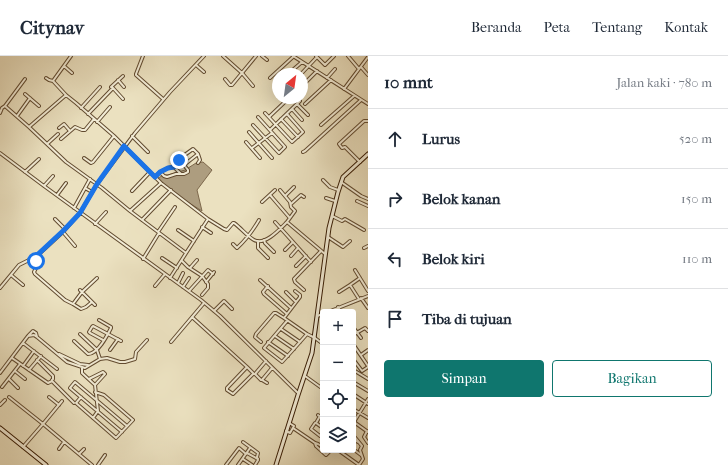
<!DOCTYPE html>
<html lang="id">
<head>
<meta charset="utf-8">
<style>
	body { margin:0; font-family:"IM FELL French Canon",serif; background:#f2f2f3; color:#1f2937 }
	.controls { position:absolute; right:12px; bottom:12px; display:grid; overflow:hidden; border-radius:4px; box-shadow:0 4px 16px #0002 }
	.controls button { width:36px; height:36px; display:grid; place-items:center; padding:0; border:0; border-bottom:1px solid #e0e1e3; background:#fff; color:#1f2937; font:20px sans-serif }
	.compass { position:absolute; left:272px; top:12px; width:36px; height:36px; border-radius:50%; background:#fff; box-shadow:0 4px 16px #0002; rotate:29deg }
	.stop { position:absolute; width:12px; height:12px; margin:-9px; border:3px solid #1a73e8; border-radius:50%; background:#fff }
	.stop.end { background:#1a73e8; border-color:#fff; box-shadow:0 1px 4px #0008 }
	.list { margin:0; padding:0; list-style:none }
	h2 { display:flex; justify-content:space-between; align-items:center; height:52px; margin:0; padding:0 16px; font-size:17px }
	h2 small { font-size:13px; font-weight:400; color:#747a83 }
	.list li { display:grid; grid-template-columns:26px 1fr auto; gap:12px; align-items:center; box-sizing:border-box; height:60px; padding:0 16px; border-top:1px solid #e0e1e3 }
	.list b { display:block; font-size:15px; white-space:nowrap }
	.list em { font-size:13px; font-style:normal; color:#747a83 }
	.actions { display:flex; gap:8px; padding:12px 16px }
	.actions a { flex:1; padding:9px 0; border:1px solid #0f766e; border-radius:4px; text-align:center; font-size:14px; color:#0f766e }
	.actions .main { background:#0f766e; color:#fff }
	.icon { flex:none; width:22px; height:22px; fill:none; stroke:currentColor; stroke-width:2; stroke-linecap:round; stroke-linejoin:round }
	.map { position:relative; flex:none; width:368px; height:409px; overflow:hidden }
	header { display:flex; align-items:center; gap:24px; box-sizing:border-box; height:56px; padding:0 20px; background:#fff; border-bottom:1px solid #e0e1e3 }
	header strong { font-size:19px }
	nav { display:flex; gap:22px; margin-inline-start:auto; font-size:14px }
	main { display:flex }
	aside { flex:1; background:#fff }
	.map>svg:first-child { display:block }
	.water { fill:#ad9d7f; stroke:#7d684c }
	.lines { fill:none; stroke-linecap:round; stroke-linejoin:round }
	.minor-casing { stroke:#624b30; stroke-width:4 }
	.secondary-casing { stroke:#351900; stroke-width:5 }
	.minor { stroke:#f2ecd6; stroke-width:2 }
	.secondary { stroke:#f2ecd6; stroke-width:3 }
	.route { stroke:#1a73e8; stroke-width:5 }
</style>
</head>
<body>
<header>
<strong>Citynav</strong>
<nav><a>Beranda</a><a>Peta</a><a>Tentang</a><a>Kontak</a></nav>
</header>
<main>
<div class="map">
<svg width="368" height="409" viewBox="0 0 368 409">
	<rect width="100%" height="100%" fill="#ebe1c0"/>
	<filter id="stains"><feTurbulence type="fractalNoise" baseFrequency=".005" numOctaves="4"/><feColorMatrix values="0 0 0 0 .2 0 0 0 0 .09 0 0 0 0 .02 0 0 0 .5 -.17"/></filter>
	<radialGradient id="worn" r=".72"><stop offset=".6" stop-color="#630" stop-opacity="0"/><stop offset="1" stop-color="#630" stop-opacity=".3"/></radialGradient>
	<path class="water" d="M203,106L212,114L197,134L202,155L186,145L164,129L158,122L164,119H168L185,114L196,107Z"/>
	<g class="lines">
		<g class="minor-casing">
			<path id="minor" d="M143,0L136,18V19L163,43
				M223,0L242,17L253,30
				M262,0L267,4
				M293,0L368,48
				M348,0L359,13
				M317,1L325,9L334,0
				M196,9L204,16
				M64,10L72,17
				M361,11L368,19
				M288,18L302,6
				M301,18L317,1L316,0
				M46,22L49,24L53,25L66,39L76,47L114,80L161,127L208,163L224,173L227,174L233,167H234C241,172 247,180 254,184C265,190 280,173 287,166
				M270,22L294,0
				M327,22L335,13
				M225,23L230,29H232L256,0
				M118,24L124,31
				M53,25L71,0
				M302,30L317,15
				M113,32L123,43
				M344,33L368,1
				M25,38L39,50
				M297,48L308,59
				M305,48L331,24
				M5,50L29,71L66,106L102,132L130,155L186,197
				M81,52L100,31
				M292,53L302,64
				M0,57L2,52L5,50L25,23
				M265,57L292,86L303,76L287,58
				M88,58L113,32L111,31L123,20
				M17,60L30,42
				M269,61L289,42
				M281,63L298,81
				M97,66L110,51
				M253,69L279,97L285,91L258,61
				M321,69L354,40
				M29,71L66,39
				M59,72L64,68L70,75
				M270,74L300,45
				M249,76L272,102
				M132,80L148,96
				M61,83L75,71L82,74H85L94,63
				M246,86L260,102
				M47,88L58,78
				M252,92L272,77
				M303,96L305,95L361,44
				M0,97L44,130
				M84,102L91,107L93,106L114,80
				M180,106L179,103L193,93L198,98L200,104L198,107
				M360,106L345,91L342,92L339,88L364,65H368
				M184,109L198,98
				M174,111L181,118
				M25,116L39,103
				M53,120L44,130L201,244L220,260L298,337
				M155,121L160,116L164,120L167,121L176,118H184L188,116V114L184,109L180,106L174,111L168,112L160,116
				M323,124L330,131L338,134
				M341,126L361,140L368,143
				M85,132L92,136
				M280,134L290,146L291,151L295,155L287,166L325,198
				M132,135L150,116
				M57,139L66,127
				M270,139L289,161
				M285,140L294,131
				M326,142L335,145
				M357,145L368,150
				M262,146L275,134
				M291,148L301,139L304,141
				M74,152L90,123
				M130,155L161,127
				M332,160L342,165L345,163L364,174
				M55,163L65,173
				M142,164L171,134
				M275,166L311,206
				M95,168L106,156
				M202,171L211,177
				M178,174L194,185
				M63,176L75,190
				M158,176L175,151
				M328,181L343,191L350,185
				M264,184L265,187L274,196
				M258,185V192L268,202
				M233,188L237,192C247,183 252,176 259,164
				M364,192L368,190
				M285,194L293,186
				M291,200L298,192
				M34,202L38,208L34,216L35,218L65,244L73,248L82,236L97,222
				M162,202L177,212
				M143,203L159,177
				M182,205L188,211L202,220L208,228V232L202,239
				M296,210L306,200
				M190,212L197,204
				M355,214L368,235
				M11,219L23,229
				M170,222L208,163
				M260,224L291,252
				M206,226L214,216
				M178,227L183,217
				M155,230L165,218
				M268,230L263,236L264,238L287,258
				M183,231L189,222
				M0,232L19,209L37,200L64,175L80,157L97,128L135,77L170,36L204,0
				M80,234L95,249
				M304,234L295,226L294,223L321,195
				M189,235L208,214L213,218
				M295,235L300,239V241L284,262L307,278L315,282L323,288
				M286,236L296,246
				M339,236L350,229
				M361,242L368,252
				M359,243L350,229L360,222
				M73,248L81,253L86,251L92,246
				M338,251L341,256
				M214,255L224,245L232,253
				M328,256L368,240
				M317,260L323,258
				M192,261L247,311L227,332V334L233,338L253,318H255L266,305
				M287,265L264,292L282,306L292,295L307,278
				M353,271L361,282
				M281,273L300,286
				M80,278L97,294L100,303
				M29,279L33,275L36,277L37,281
				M353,279L365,272L368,275
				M275,280L294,293
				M103,284L90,277L89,276L92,271L93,270L121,285
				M74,285L88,298C98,298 107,280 111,272V271L99,264
				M171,286L204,247
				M261,286L255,281L256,278L274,257H276L284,262
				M268,286L288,300
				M23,287L57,313
				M353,288L368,310
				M110,294L118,283
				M59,298L80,308L88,309
				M361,299L368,294
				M12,302L48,327L52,325L74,347
				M353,303L362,315L368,311
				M37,304L53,320V323L52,324
				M23,310L34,295
				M82,311V317L95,329L98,355L93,362
				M247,311L253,317
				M29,314L41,300
				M15,315L25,323
				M0,317L28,280L34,279L37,281L67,306L85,312L100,303L107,302L120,306H125L135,303L136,296L147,284
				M353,317L355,315L368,323
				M255,318L261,324
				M305,320L323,333
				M9,323L18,332
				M89,323L103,316L105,318L95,329
				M353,326L368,335
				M267,327L262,324L272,312
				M2,331L20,308
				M353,338L368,348
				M9,341L43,368L23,391
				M49,341L59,349
				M81,341L76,347L116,382L133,364L104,339L95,336
				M368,343L354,366L368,376
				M62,345L43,368L92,409
				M0,349L5,344
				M353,353L368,362
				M318,359L323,363
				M320,360L316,367H315L311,373L320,380L323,377
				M316,367L323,372
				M293,372L315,387L318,388L323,391
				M286,375L290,377L294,370L289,367
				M367,375L364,381L368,387
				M122,376L70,332L75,326L127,370
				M353,379L362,390
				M353,383L358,386
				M243,386L258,397L257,401L258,404L255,409
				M315,387L316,390L326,399L329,396L326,394
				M59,393L64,386
				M353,393L361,399
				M338,394L359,409
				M247,397L258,403
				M79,398L84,393
				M243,403L252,409
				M98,409L105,399
				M226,409L239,392L246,398
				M238,409L250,392
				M359,409L363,403L360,394L362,390"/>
		</g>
		<g class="secondary-casing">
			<path id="secondary" d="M0,372L46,409
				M276,409L298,339L312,297L329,172L338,136L343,121L368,98"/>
		</g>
		<use href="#minor" class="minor"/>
		<use href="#secondary" class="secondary"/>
	</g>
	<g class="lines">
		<path class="route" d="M36,205L34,202L64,174L80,157L97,128L124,90L155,121L160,116L168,112L174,111L180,106L179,104"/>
	</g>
	<rect width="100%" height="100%" filter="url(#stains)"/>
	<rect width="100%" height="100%" fill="url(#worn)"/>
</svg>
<div class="controls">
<button>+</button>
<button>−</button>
<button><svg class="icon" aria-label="locate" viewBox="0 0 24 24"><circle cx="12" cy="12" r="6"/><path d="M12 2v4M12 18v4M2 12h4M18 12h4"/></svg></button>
<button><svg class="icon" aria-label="layers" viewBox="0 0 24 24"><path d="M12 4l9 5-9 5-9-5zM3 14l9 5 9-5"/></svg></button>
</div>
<svg class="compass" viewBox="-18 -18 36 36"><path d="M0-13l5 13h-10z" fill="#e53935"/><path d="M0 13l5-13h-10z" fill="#747a83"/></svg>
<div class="stop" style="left:36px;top:205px"></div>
<div class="stop end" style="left:179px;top:104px"></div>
</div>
<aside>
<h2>10 mnt<small>Jalan kaki · 780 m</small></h2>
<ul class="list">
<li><svg class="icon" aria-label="ahead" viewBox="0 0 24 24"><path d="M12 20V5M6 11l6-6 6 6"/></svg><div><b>Lurus</b></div><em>520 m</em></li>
<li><svg class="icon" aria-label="right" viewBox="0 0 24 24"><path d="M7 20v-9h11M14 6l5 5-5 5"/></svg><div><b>Belok kanan</b></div><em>150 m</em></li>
<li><svg class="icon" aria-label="left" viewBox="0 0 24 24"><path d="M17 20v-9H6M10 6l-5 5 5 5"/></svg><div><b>Belok kiri</b></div><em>110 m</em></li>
<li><svg class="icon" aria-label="arrive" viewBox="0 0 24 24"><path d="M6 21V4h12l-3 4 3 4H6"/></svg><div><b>Tiba di tujuan</b></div></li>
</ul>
<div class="actions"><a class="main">Simpan</a><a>Bagikan</a></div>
</aside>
</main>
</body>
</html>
